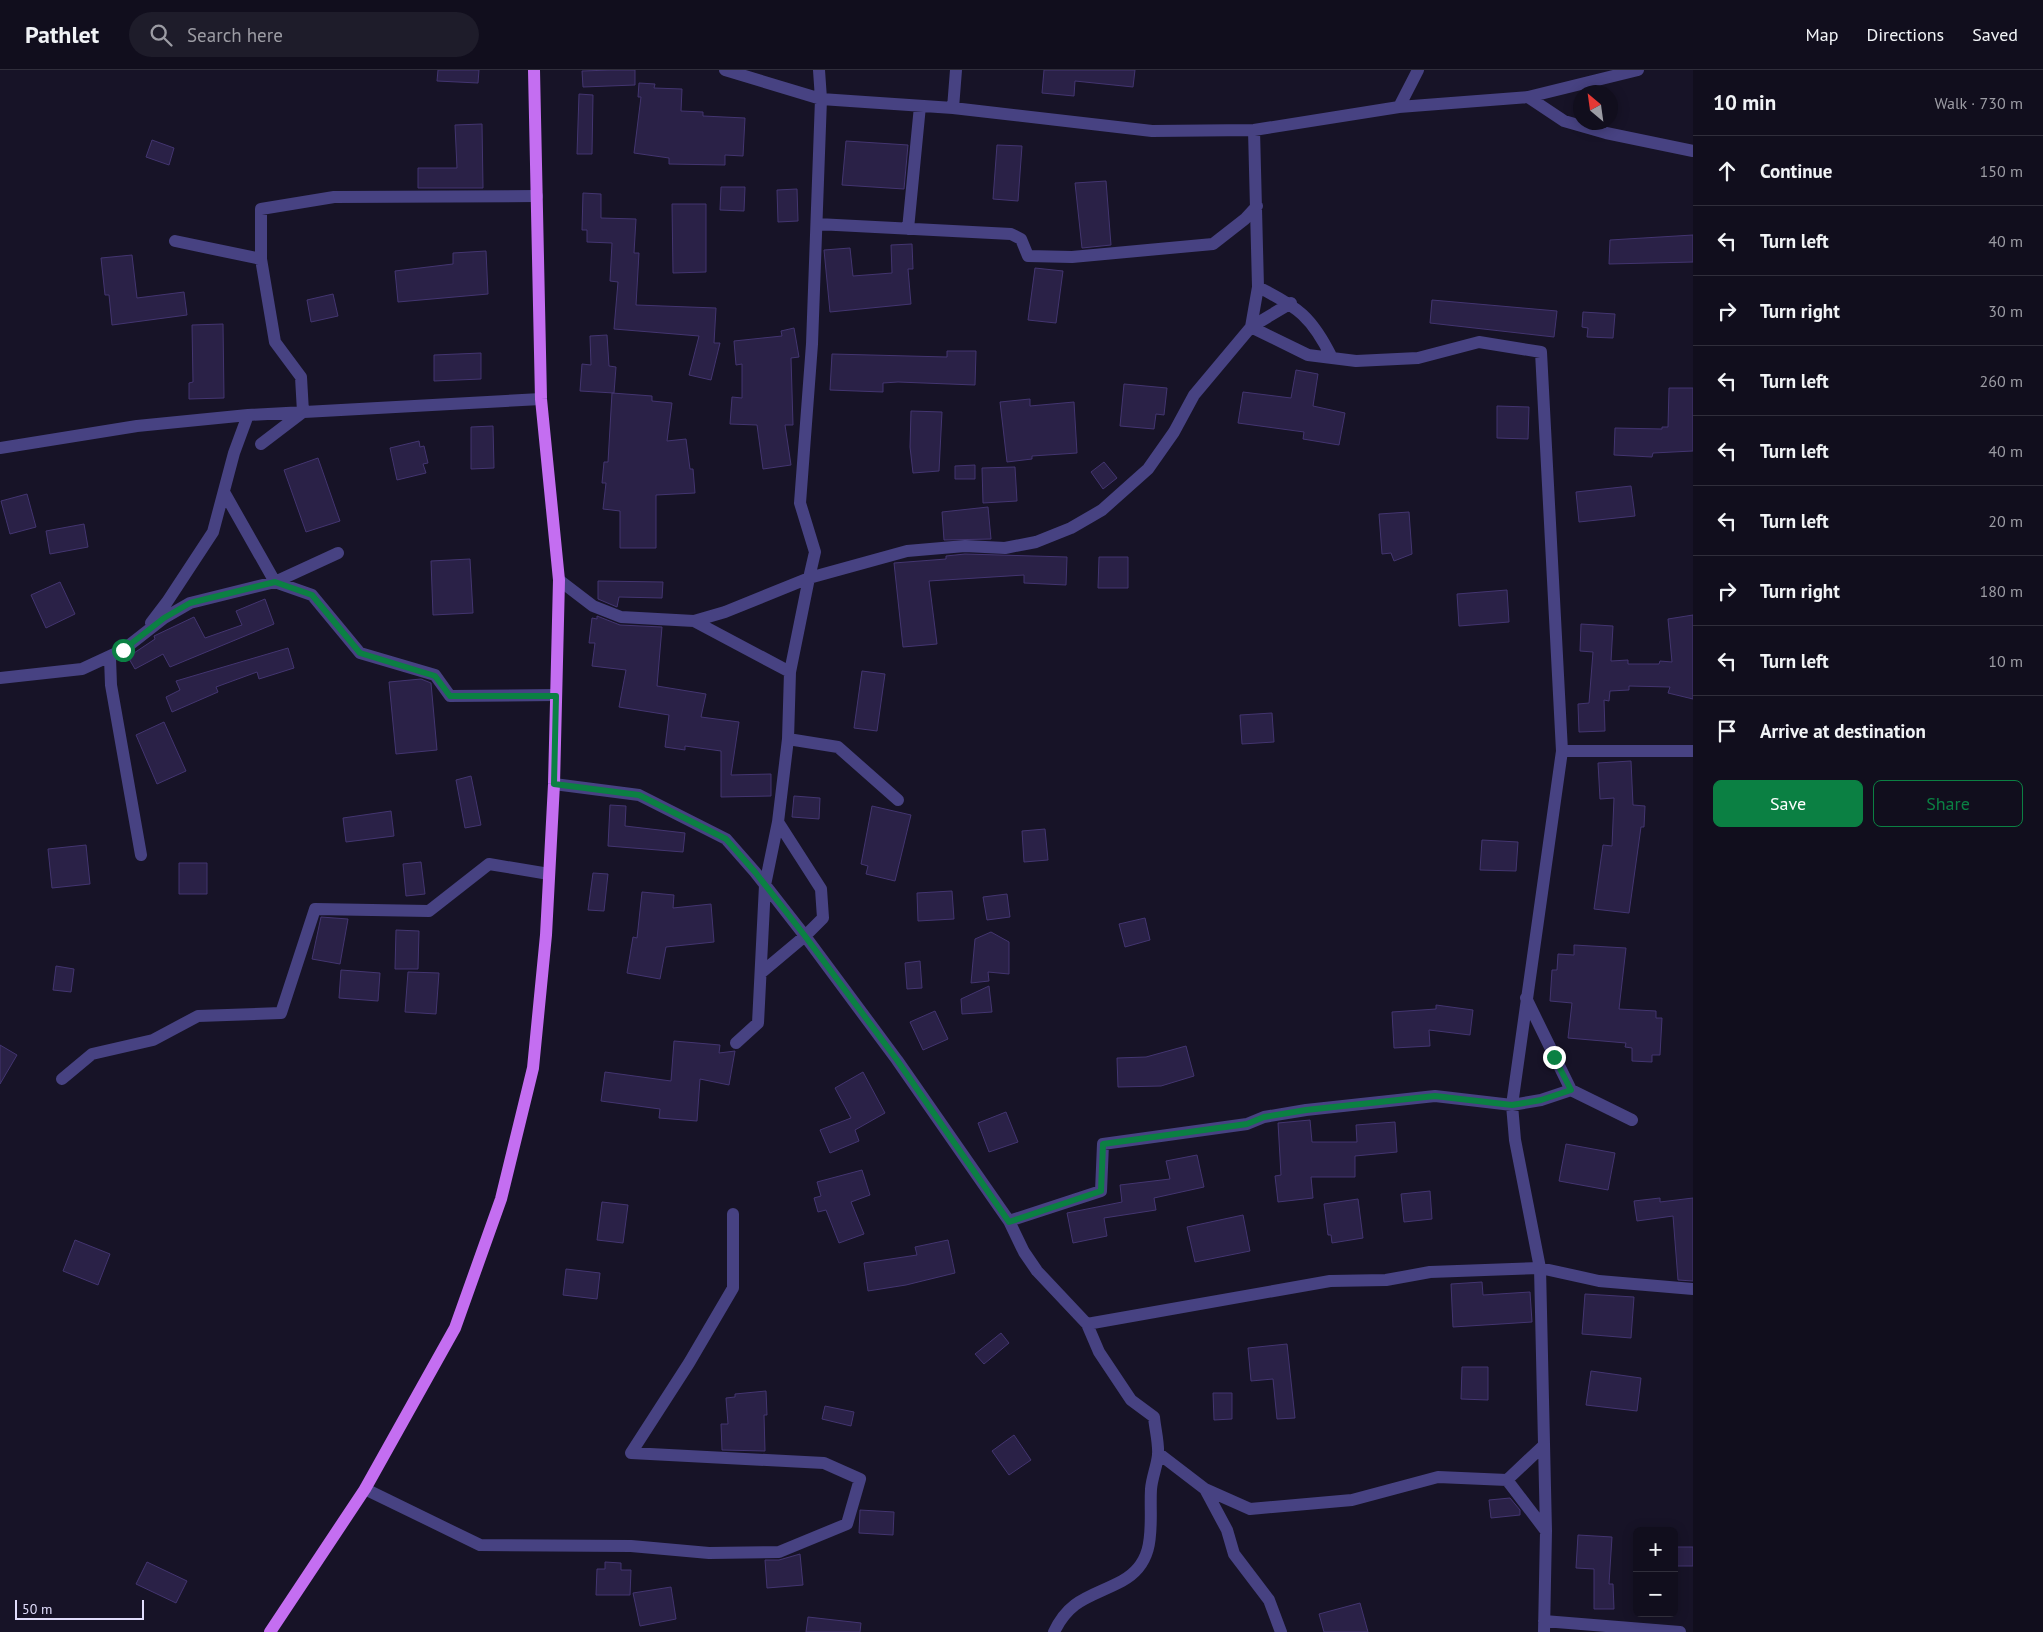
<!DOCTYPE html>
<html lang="en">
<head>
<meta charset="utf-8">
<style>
	body { margin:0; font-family:"PT Sans",sans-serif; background:#1e1c2a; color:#f1f3f6 }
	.controls { position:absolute; right:15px; bottom:15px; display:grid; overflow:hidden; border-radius:8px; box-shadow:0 2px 12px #0003 }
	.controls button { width:45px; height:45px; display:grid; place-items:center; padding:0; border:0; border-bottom:1px solid #302e3b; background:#110e1d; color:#f1f3f6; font:25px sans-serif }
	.compass { position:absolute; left:1573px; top:15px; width:45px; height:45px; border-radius:50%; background:#110e1d; box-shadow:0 2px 12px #0003; rotate:331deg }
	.scale { position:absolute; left:15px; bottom:12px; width:129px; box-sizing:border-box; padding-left:5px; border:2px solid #e1ddfc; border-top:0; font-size:14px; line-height:18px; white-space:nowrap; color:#e1ddfc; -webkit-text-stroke:4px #171327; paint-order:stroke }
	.stop { position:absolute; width:15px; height:15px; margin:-11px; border:4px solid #0b8043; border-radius:50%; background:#fff }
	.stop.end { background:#0b8043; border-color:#fff; box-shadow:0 1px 5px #0008 }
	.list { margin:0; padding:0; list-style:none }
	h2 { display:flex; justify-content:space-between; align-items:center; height:65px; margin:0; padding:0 20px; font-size:21px }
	h2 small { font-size:16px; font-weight:400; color:#9c9ca4 }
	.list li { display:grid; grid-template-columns:32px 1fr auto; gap:15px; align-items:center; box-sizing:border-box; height:70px; padding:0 20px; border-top:1px solid #302e3b }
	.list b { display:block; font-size:19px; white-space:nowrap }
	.list em { font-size:16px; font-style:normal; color:#9c9ca4 }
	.actions { display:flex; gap:10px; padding:15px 20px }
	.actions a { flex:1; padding:11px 0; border:1px solid #0b8043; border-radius:8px; text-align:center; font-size:18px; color:#0b8043 }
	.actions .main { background:#0b8043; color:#fff }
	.icon { flex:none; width:28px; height:28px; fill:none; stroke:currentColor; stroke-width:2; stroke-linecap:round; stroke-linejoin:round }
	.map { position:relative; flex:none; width:1693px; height:1562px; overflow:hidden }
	header { display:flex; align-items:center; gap:30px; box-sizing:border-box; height:70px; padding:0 25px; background:#110e1d; border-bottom:1px solid #302e3b }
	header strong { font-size:24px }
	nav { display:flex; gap:28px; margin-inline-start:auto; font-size:18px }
	.search { width:350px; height:45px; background:#1e1c2a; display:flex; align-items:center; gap:12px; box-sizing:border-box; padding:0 18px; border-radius:28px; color:#9c9ca4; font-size:19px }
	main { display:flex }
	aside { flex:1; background:#110e1d }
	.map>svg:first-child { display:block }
	.building { fill:#2a2147; stroke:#433570 }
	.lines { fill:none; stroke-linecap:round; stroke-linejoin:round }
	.minor { stroke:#474282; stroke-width:12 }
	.major { stroke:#c46ef1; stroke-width:12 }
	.route { stroke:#0b8043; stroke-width:6 }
</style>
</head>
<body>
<header>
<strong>Pathlet</strong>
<div class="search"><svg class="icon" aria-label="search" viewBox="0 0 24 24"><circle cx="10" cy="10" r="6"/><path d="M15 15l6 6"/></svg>Search here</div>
<nav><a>Map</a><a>Directions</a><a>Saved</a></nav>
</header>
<main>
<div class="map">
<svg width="1693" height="1562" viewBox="0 0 1693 1562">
	<rect width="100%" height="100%" fill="#171327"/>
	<path class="building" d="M438,0H479L478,13L437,11Z
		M611,0H635V15L583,17L582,1Z
		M1044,0H1135L1133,17L1075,11L1074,26L1042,23Z
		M639,13L655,14L654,18L682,19L681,41L703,42V46L745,48L743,86L725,85V95L669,94V88L634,83L641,27H638Z
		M579,24L593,25L592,84H577Z
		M482,54L483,118H418V98H457L455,55Z
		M152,70L174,78L169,95L146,87Z
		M846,71L908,75L904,119L842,115Z
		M997,75L1022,76L1018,131L993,129Z
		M1106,111L1111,175L1082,178L1075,113Z
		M721,117H745L744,141L720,140Z
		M797,119L798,151L778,152L777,120Z
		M583,123L601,124V148L636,149L634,183H639L636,235L716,238L714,273H720L711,310L689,305L699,266L614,259L618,212L610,211L612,173L587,172V160H582Z
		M672,134H706V202L673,203Z
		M1693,165V192L1609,194L1610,170Z
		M912,174L913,199H908L911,234L830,242L824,180L850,178L853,206L892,203L891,175Z
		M486,181L488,224L398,232L395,201L453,194V183Z
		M132,185L137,228L184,222L187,245L112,255L109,225H105L101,188Z
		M1035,198L1063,201L1056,253L1028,250Z
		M333,224L338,246L311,252L307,230Z
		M1432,230L1557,241L1554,267L1430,253Z
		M1583,242L1615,244L1613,268L1587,267L1588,258L1582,257Z
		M223,254L224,328L189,329V313L193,312L192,255Z
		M794,258L799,287L791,288L793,355H785L791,395L763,399L757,355L730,354L732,327L742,328V294L736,295L734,271L782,266L781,261Z
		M607,265L609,296L616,297L614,323L580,321L582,294L591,295L590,266Z
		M947,281H976L975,315L898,312L883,313V322L830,320L832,284L947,287Z
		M481,283V309L434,311V285Z
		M1296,300L1318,304L1313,336L1345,343L1339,375L1303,369L1304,362L1238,353L1243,322L1291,328Z
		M1124,314L1167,318L1164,345L1156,344L1154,359L1120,356Z
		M1669,318H1693V381L1653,383L1652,387L1614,385L1615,358L1662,359V357H1668Z
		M612,323L652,326V331L672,333L667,371L686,369L690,399H693L695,423L656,425V478H620V441L603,439L606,413H602L604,392H608Z
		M1030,329V336L1074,332L1077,383L1032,386V389L1007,392L1000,332Z
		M1497,336L1529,337L1528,369L1497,368Z
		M911,341L942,342L939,401L913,403L910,377Z
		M493,356L494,398L471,399V357Z
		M419,371L420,377L424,376L428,393L423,394L426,403L397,410L390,378Z
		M318,388L340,451L306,462L284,400Z
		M1104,392L1117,408L1103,419L1091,402Z
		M975,395V409H955V396Z
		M1015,397L1017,431L983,433L982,398Z
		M1631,416L1635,446L1579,452L1576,422Z
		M27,424L36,457L10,464L1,431Z
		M988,437L991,469L944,470L942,442Z
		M1409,442L1412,484L1394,491L1391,483L1382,484L1379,444Z
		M84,454L88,477L50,484L46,461Z
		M965,484L1067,487L1066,515L1024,513V505L929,511L937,574L903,577L894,493L946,489V486Z
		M1099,487H1128V518H1098Z
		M470,489L473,543L433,545L431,491Z
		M598,511L663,512L662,528L619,527L617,537L598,529Z
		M60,512L75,544L46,558L31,525Z
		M1507,520L1509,552L1459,556L1457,524Z
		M265,529L274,554L170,597L163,584L135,599L128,587L155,569L154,566L194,547L205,568L242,555L236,541Z
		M1693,545V629L1668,623L1670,617L1629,616V620L1610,621L1609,631L1604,630L1605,661L1579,662L1578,634L1589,633L1593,582L1580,581L1581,554L1613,556L1611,591L1628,590V594H1659L1660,591L1672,592L1668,549Z
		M597,546L620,555L662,557L657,616L706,624L701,647L739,652L731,705L771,704V726L721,727V681L685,676V680L665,677L669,645L619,637L626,600L592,596L595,573H589L592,548L597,549Z
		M288,578L294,598L259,609L257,602L216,617L218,622L172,642L166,627L180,620L176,611Z
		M862,601L885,604L877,661L854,658Z
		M421,609L431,613L437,680L396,684L389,612Z
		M1272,643L1274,672L1242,674L1240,645Z
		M164,652L186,701L157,714L136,665Z
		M1631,691L1633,735L1645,736L1644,757H1641L1629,843L1594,839L1603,775L1612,776L1614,728L1600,729L1598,693Z
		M471,706L481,755L465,758L456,710Z
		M794,726L820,728L819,749L792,747Z
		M610,735L626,736L625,756L685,763L683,782L608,776Z
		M872,736L911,745L895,811L866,804L868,796L861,794Z
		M391,741L394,766L346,772L343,748Z
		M1045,759L1048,790L1024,792L1022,761Z
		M1482,770L1518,772L1516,801L1480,800Z
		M86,775L90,814L52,818L48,779Z
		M421,792L425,824L406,826L403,794Z
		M179,793H207V824H179Z
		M593,803L608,804L604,841L588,840Z
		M952,821L954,849L918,851L917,823Z
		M642,822L674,825L673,838L711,834L714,872L666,877L660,909L627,903L633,867L637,868Z
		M1007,824L1010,847L987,850L983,827Z
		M321,847L348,849L340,894L312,889Z
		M1145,848L1150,870L1125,877L1119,854Z
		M396,860L419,861L418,899H395Z
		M991,862L1009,872V904L988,902L989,911L971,913L975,869Z
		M1574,875L1626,878L1619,939L1656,941V948H1662L1660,985H1652V992L1632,991V978L1625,977L1626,973L1568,968L1572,933L1550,931L1552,900H1557L1558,884L1574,885Z
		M920,891L922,918L907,919L905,893Z
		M56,896L74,899L71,922L53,920Z
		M341,900L380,903L378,931L339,928Z
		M408,902L439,903L436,944L405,942Z
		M989,916L992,942L962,944L961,929Z
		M1436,935L1473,940L1470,965L1429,960L1430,976L1394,978L1392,942L1436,939Z
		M935,941L948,969L923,980L910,952Z
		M674,971L720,975L719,983L735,981L729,1015L700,1009L697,1051L659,1048L660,1039L601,1031L605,1002L671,1011Z
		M0,975L17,985L0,1014Z
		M1186,976L1194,1006L1161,1016L1118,1017L1117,988L1146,987Z
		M863,1002L885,1043L855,1060L859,1071L830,1083L820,1060L851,1048L835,1018Z
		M1006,1042L1018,1072L989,1082L978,1053Z
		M1310,1050L1312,1072H1357L1356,1055L1395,1052L1397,1082L1355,1086V1107H1311L1313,1128L1278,1132L1275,1106L1281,1105L1278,1053Z
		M1566,1074L1615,1083L1608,1120L1559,1111Z
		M1197,1085L1204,1117L1154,1128L1156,1140L1104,1148L1107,1166L1073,1173L1067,1143L1122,1132L1120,1115L1170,1109L1166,1091Z
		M862,1100L870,1125L851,1132L864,1164L839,1173L826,1140L818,1142L814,1128L821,1126L817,1112Z
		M1430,1121L1432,1149L1404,1152L1401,1124Z
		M1660,1128V1132L1693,1128V1211L1678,1210L1673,1146L1637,1151L1634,1131Z
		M1358,1129L1363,1168L1332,1173L1331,1165H1328L1324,1134Z
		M602,1132L628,1135L623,1173L597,1170Z
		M1243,1145L1250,1181L1195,1192L1187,1157Z
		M75,1170L110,1184L98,1215L63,1201Z
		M948,1170L955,1203L906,1215L868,1221L864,1193L917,1185L915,1177Z
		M566,1199L600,1203L597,1229L563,1225Z
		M1482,1212L1483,1225L1530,1222L1532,1252L1453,1257L1451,1214Z
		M1585,1224L1634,1227L1631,1268L1582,1264Z
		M1001,1263L1009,1273L984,1294L975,1284Z
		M1287,1274L1295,1348L1277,1349L1273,1309L1251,1311L1248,1278Z
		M1462,1297H1488V1330L1461,1329Z
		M1591,1301L1641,1308L1637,1341L1586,1335Z
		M766,1321L767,1345H764L765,1381L722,1380L721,1354H728L726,1328L735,1327V1324Z
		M1213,1323H1232V1349L1214,1350Z
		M825,1336L854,1342L851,1356L822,1349Z
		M1014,1365L1031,1390L1009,1405L992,1381Z
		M1510,1428L1520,1440V1445L1491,1448L1489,1430Z
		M860,1440L894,1442L893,1465L859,1463Z
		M1578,1465L1612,1467L1609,1514H1613L1614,1539H1594V1499L1576,1498Z
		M1674,1477H1693V1496H1674Z
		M800,1484L803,1515L767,1518L765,1490H779Z
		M147,1492L187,1511L176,1533L136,1514Z
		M605,1492L621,1493V1500H631L630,1525H596L597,1499H605Z
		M671,1517L676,1549L640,1556L633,1523Z
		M1360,1533L1368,1562H1324L1319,1544Z
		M808,1547L861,1553L860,1562H806Z"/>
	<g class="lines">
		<path class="minor" d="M725,0L821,29L953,38L1152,61L1254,60L1399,37L1528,27L1638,0
			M1528,27L1564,51L1606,63L1693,81
			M1399,37L1418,0
			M953,38L956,0
			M817,154L1011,164L1021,169L1028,186L1072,187L1213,174L1245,149L1257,136
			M908,159L920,36
			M175,171L261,189L275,272L301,307L303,342L261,374
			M261,189V139L334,127L537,126
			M1258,217C1298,237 1312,247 1332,288
			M1251,257L1308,285L1356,291L1418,288L1479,272L1541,282L1562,681L1512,1035L1515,1070L1540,1198L1546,1461L1544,1562
			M1251,257L1291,233
			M0,378L137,356L248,345L541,329
			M224,422L275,512L312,525L360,583L435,605L450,626L556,625
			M559,510L593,536L621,547L694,551L725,542L809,508L815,482L800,433L812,274L821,29L819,0
			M694,551L790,602L788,669L838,677L898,730
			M151,553L167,532L213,462L234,383L248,345
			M110,588L111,615L141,785
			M790,602L809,508L907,481L965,476L1005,478L1036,472L1071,458L1102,440L1148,399L1174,362L1194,325L1251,257L1258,217L1254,60
			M0,608L82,599L123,580L164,548L190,533L275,512L338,483
			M788,669L778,752L821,819L823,848L805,866L897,990L1009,1151L1024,1182L1037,1201L1087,1254L1099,1282L1131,1330L1154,1347C1155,1359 1159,1373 1158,1385C1157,1396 1152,1407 1151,1419C1149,1453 1159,1491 1122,1511C1092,1527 1070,1528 1054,1562
			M1562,681H1693
			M554,714L639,725L726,769L755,802L805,866L761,903
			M1526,928L1571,1020L1632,1050
			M736,973L758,953L765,815L778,752
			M62,1009L92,984L153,970L198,946L281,943L315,839L429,841L489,794L549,804
			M1009,1151L1101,1121L1103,1074L1247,1054L1264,1047L1306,1040L1435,1026L1512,1035L1541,1030L1571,1020
			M1087,1254L1330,1211L1386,1210L1430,1202L1540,1198L1599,1211L1693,1219
			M1158,1383L1205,1419L1227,1460L1234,1484L1269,1530L1281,1562
			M1507,1410L1546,1461
			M365,1419L480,1475L631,1476L709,1483L779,1482L847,1454L860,1409L824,1393L631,1383L689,1293L733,1218V1144
			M1205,1419L1250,1439L1352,1430L1438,1407L1507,1410L1542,1377
			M1544,1551L1680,1562"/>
		<path class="major" d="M270,1562L365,1419L455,1258L501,1129L533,998L546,865L554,714L559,510L541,329L534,0"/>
	</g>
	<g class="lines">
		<path class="route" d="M123,580L164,548L190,533L275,512L312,525L360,583L435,606L450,626H556L554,714L639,725L726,769L755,802L805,866L897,990L1009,1152L1101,1121L1103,1074L1247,1054L1264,1047L1306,1040L1435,1026L1512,1035L1541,1030L1571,1020L1554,987"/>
	</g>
</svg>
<div class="controls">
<button>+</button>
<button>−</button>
</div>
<svg class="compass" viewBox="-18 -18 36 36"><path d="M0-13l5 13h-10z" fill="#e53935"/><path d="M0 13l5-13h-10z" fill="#9c9ca4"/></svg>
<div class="scale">50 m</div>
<div class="stop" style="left:123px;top:580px"></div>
<div class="stop end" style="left:1554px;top:987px"></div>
</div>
<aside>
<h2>10 min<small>Walk · 730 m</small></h2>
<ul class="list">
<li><svg class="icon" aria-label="ahead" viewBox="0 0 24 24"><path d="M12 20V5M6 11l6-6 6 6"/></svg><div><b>Continue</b></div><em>150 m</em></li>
<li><svg class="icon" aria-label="left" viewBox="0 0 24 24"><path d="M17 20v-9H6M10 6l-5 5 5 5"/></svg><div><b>Turn left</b></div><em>40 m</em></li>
<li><svg class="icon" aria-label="right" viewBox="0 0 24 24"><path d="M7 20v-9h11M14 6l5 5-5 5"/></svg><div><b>Turn right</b></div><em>30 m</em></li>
<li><svg class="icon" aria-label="left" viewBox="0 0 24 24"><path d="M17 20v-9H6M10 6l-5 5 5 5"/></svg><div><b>Turn left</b></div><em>260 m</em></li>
<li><svg class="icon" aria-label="left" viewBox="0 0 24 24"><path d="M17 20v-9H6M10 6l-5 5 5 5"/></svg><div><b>Turn left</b></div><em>40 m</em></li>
<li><svg class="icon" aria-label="left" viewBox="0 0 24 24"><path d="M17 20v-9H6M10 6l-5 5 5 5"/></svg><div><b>Turn left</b></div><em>20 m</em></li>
<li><svg class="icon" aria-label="right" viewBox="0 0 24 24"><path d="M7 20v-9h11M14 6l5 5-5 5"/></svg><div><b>Turn right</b></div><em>180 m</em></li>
<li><svg class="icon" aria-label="left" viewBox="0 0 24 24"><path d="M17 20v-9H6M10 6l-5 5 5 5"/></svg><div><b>Turn left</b></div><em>10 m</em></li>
<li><svg class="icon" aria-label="arrive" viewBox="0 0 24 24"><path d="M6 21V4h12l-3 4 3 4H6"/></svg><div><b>Arrive at destination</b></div></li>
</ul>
<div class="actions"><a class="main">Save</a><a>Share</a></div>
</aside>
</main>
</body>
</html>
